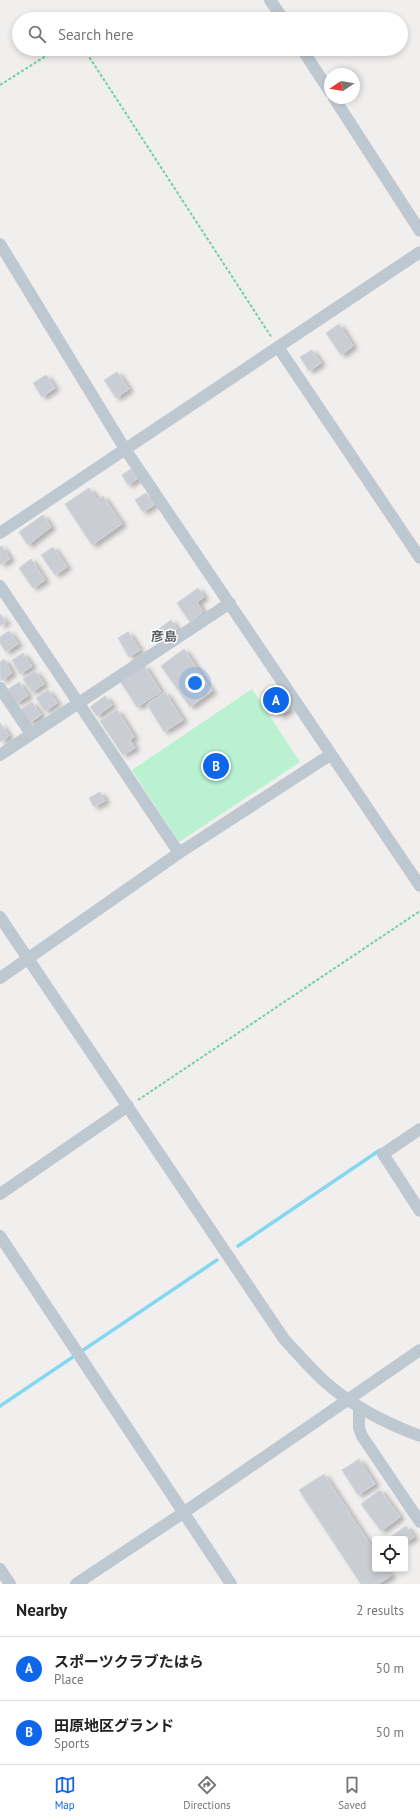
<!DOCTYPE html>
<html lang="en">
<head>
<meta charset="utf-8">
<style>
	body { margin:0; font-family:"PT Sans","Noto Sans JP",sans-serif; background:#f6f6f6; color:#222 }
	.controls { position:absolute; right:12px; bottom:12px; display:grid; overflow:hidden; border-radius:4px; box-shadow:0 2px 6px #0003 }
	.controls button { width:36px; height:36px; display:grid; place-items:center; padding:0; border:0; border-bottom:1px solid #e0e0e0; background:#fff; color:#222; font:20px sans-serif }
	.compass { position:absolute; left:324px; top:68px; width:36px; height:36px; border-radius:50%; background:#fff; box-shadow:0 2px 6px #0003; rotate:258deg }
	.you { position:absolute; left:195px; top:683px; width:14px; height:14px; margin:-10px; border:3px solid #fff; border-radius:50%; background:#1a73e8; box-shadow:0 0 0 6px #1a73e833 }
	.badge { display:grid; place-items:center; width:26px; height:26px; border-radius:50%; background:#0e67ea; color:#fff; font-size:13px; font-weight:700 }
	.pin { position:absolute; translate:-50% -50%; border:2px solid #fff; box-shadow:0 1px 4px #0006 }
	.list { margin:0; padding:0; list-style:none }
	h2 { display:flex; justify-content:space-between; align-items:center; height:52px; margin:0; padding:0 16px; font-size:17px }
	h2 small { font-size:13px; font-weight:400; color:#767676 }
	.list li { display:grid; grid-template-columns:26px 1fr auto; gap:12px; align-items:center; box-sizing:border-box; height:64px; padding:0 16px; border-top:1px solid #e0e0e0 }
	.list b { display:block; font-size:15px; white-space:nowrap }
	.list p { margin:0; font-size:13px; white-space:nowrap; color:#767676 }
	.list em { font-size:13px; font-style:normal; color:#767676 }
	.icon { flex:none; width:22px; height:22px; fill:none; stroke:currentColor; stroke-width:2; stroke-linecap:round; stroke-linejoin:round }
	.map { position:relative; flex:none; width:420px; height:1584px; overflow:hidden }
	.search { position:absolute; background:#fff; box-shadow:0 2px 6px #0003; left:12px; right:12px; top:12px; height:44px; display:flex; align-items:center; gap:10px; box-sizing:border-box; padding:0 14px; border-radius:22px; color:#767676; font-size:15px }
	.sheet { height:180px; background:#fff }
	nav { display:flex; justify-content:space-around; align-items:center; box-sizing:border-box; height:56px; border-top:1px solid #e0e0e0; background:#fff; font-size:11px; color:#767676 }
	nav a { display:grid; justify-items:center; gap:2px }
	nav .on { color:#0e67ea }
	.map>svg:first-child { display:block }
	.green { fill:#b9f1d1 }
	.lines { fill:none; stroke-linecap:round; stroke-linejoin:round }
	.stream { stroke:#83d7f1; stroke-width:3.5 }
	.building { fill:#cacdd3; stroke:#d1d4da; filter:url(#shadow) }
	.path { stroke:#6fd1a4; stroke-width:2; stroke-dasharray:3 2; stroke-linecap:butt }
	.minor { stroke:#bdc8d1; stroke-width:12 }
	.labels { text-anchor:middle; stroke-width:3; stroke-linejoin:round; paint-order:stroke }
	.quarter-label { font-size:13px; font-weight:bold; fill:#5a5e63; stroke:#fff }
</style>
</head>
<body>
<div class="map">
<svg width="420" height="1584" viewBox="0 0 420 1584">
	<defs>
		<filter id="shadow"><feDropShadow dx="4.5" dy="2.5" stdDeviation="2" flood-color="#0004"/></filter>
	</defs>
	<rect width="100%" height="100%" fill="#f1eeee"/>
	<path class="green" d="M252,689L300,762L179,842L132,770Z"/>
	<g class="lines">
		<path class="stream" d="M238,1246L380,1150
			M0,1406L217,1260"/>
	</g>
	<path class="building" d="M339,324L353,346L341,355L326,333Z
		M312,350L321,363L309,371L300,357Z
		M117,372L129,389L116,398L104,380Z
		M46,375L55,388L42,397L33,383Z
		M131,469L137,479L128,485L122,475Z
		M89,488L98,500L103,496L122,524L92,545L65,504Z
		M146,493L154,505L143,512L135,500Z
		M43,515L51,527L28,545L19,532Z
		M2,546L10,559L0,565V547Z
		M53,547L67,567L55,575L41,555Z
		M31,559L45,580L33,588L19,568Z
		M198,588L204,597L197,602L203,612L190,622L177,603Z
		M0,614L6,622L0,626Z
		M171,620L177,629L162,640L156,631Z
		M9,631L18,644L6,652L0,643V637Z
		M128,632L140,650L129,657L118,638Z
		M184,649L212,691L190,707L161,666Z
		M23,653L32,666L20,674L12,660Z
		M4,659L12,673L1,681L0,662Z
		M144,665L161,692L137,707L120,681Z
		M35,671L44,684L32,692L23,679Z
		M19,682L28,696L16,703L7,690Z
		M273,685L290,709L280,716L263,692Z
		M273,685L290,709L280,716L263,692Z
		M48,690L57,703L45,711L36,698Z
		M165,692L183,720L164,732L147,704Z
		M105,696L112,705L97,716L90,707Z
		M32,702L41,715L29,723L20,710Z
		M117,710L134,737L130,740L135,748L123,755L100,721Z
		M0,723L9,736L0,742Z
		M100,792L105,801L94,807L89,798Z
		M359,1459L375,1484L358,1495L342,1470Z
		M324,1474L375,1552V1569H386L391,1576L378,1584H361L299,1490Z
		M380,1490L400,1517L381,1531L361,1504Z
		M406,1526L414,1537L405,1543V1539H389V1538Z"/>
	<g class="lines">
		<path class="path" d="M84,49L272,338
			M0,85L57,49
			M138,1100L420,911"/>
		<path class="minor" d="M270,0L283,19
			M302,49L330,92
			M334,98L420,231
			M0,244L125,449L420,886
			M278,347L420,558
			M0,533L420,252
			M0,586L179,853
			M0,688L31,734
			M0,755L230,603
			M0,917L284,1339C297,1353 310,1368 324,1381C352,1406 385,1423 420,1436
			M0,978L179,853L330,755
			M420,1129L383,1154L420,1211
			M0,1194L128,1106
			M0,1236L231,1584
			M359,1407V1428L362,1436L420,1522
			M0,1569L10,1584
			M76,1584L183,1513L420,1350"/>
	</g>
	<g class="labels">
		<g class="quarter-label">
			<text x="164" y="641">彦島</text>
		</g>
	</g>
</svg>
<div class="controls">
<button><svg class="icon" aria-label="locate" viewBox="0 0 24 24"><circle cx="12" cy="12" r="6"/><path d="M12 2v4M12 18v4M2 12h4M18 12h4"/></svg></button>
</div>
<svg class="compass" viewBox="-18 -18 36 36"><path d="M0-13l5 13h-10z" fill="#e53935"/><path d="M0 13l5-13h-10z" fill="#767676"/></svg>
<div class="you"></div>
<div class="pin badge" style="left:276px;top:700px">A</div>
<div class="pin badge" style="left:216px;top:766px">B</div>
<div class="search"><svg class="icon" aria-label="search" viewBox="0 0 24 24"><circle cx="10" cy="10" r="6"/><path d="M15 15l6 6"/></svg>Search here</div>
</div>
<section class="sheet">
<h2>Nearby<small>2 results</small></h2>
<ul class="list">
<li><span class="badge">A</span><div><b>スポーツクラブたはら</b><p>Place</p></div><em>50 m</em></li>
<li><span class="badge">B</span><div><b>田原地区グランド</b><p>Sports</p></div><em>50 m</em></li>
</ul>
</section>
<nav>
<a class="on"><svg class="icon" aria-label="map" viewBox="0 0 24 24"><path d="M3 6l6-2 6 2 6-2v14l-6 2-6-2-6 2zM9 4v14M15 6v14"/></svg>Map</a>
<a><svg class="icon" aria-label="directions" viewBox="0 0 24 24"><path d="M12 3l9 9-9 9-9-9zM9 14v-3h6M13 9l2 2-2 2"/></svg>Directions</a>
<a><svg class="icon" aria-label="saved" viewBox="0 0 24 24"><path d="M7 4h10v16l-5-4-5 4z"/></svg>Saved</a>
</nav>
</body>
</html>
